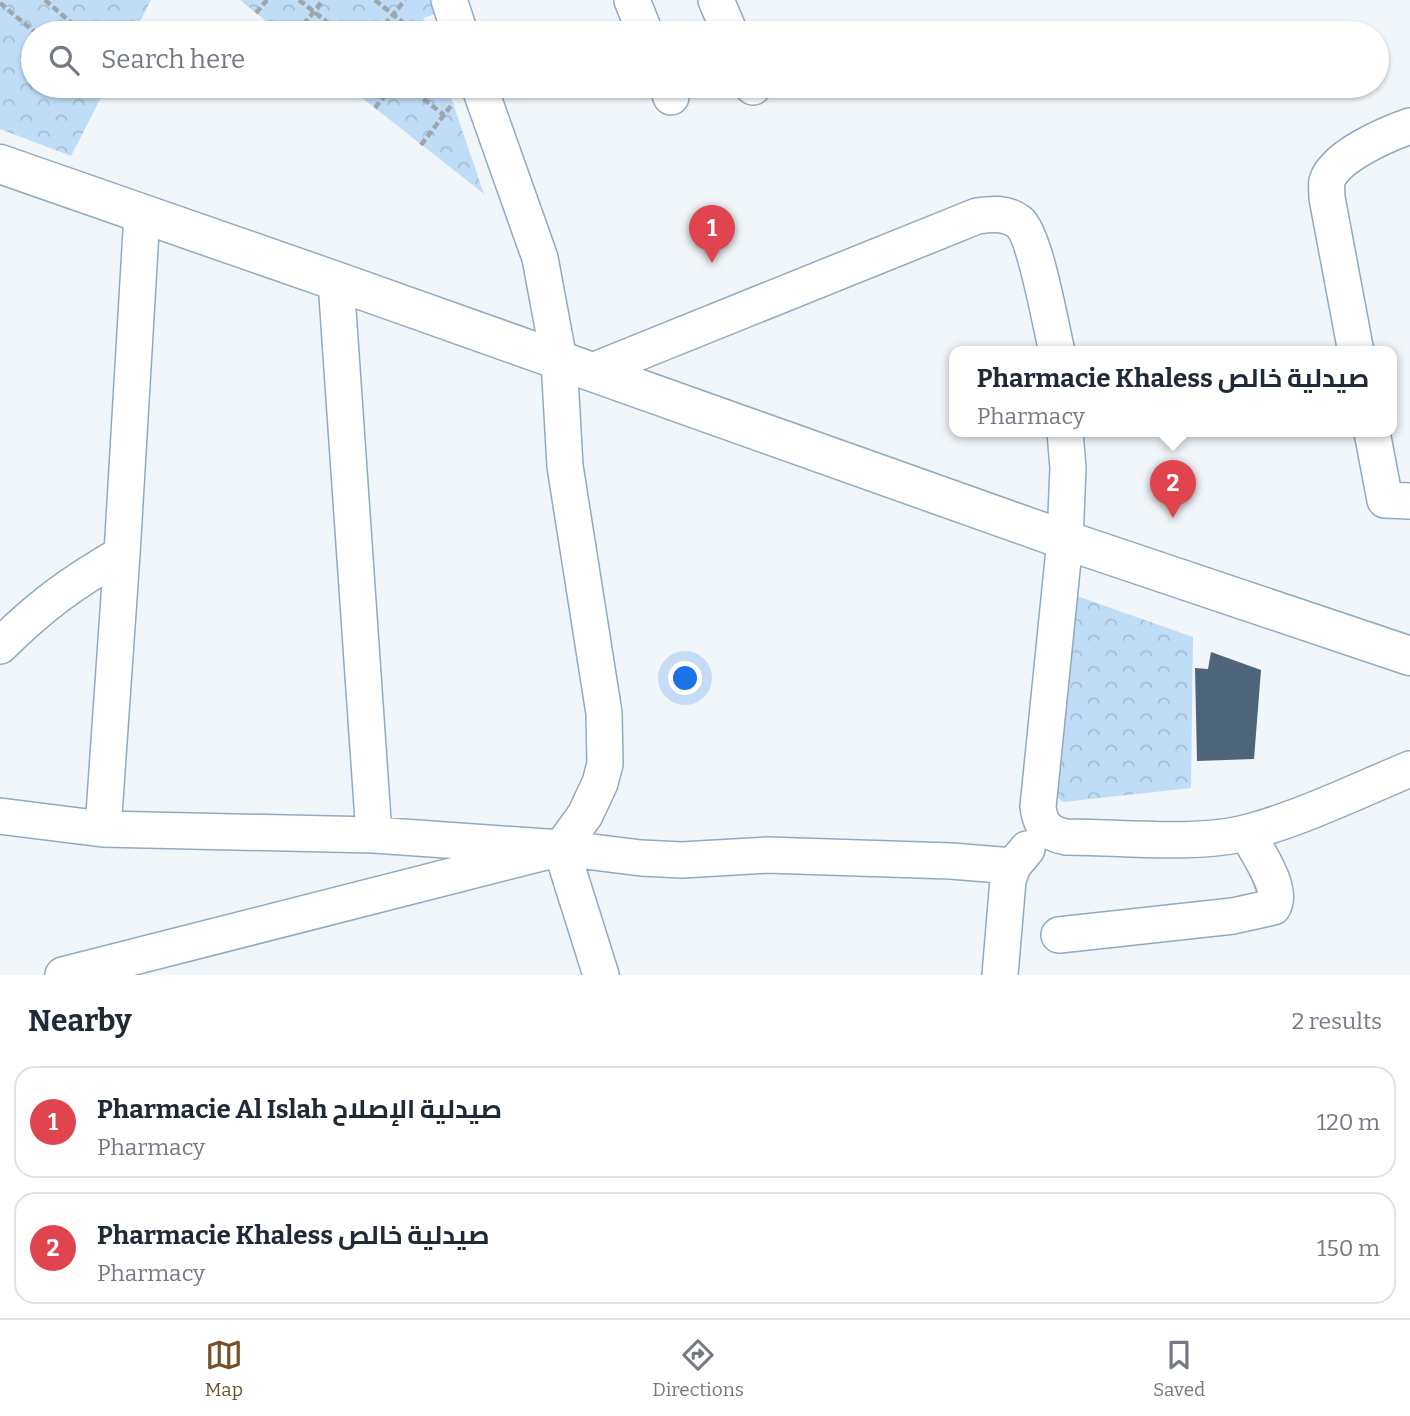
<!DOCTYPE html>
<html lang="en">
<head>
<meta charset="utf-8">
<style>
	body { margin:0; font-family:Bitter,Cairo,serif; background:#f6f6f7; color:#1f2937 }
	.you { position:absolute; left:686px; top:679px; width:24px; height:24px; margin:-18px; border:5px solid #fff; border-radius:50%; background:#1a73e8; box-shadow:0 0 0 10px #1a73e833 }
	.badge { display:grid; place-items:center; width:46px; height:46px; border-radius:50%; background:#75512b; color:#fff; font-size:23px; font-weight:700 }
	.pin { position:absolute; translate:-50% -58px; filter:drop-shadow(0 2px 4px #0008) }
	.pin::after { content:''; position:absolute; top:37px; width:24px; height:21px; background:inherit; clip-path:polygon(0 0,100% 0,50% 100%) }
	.popup { position:absolute; left:949px; top:346px; width:448px; height:91px; box-sizing:border-box; display:grid; place-content:center; border-radius:14px; background:#fff; filter:drop-shadow(0 2px 5px #0005); font-size:23px; white-space:nowrap; color:#747a83 }
	.popup b { font-size:26px; color:#1f2937 }
	.popup::after { content:''; position:absolute; left:50%; top:100%; margin-left:-14px; border:14px solid transparent; border-top-color:#fff }
	.list { margin:0; padding:0; list-style:none }
	h2 { display:flex; justify-content:space-between; align-items:center; height:91px; margin:0; padding:0 28px; font-size:30px }
	h2 small { font-size:23px; font-weight:400; color:#747a83 }
	.list li { display:grid; grid-template-columns:46px 1fr auto; gap:21px; align-items:center; box-sizing:border-box; height:112px; margin:0 14px 14px; padding:0 14px; border:2px solid #e0e1e3; border-radius:21px }
	.list b { display:block; font-size:26px; white-space:nowrap }
	.list p { margin:0; font-size:23px; white-space:nowrap; color:#747a83 }
	.list em { font-size:23px; font-style:normal; color:#747a83 }
	.icon { flex:none; width:38px; height:38px; fill:none; stroke:currentColor; stroke-width:2; stroke-linecap:round; stroke-linejoin:round }
	.map { position:relative; flex:none; width:1410px; height:975px; overflow:hidden }
	.search { position:absolute; background:#fff; box-shadow:0 2px 5px #0004; left:21px; right:21px; top:21px; height:77px; display:flex; align-items:center; gap:18px; box-sizing:border-box; padding:0 24px; border-radius:38px; color:#747a83; font-size:26px }
	.sheet { height:343px; background:#fff }
	nav { display:flex; justify-content:space-around; align-items:center; box-sizing:border-box; height:98px; border-top:2px solid #e0e1e3; background:#fff; font-size:19px; color:#747a83 }
	nav a { display:grid; justify-items:center; gap:4px }
	nav .on { color:#75512b }
	.map>svg:first-child { display:block }
	.park { fill:url(#park-crowns) }
	.building { fill:#4e6479 }
	.lines { fill:none; stroke-linecap:round; stroke-linejoin:round }
	.minor-casing { stroke:#92aac0; stroke-width:38 }
	.major-casing { stroke:#92aac0; stroke-width:41 }
	.path { stroke:#9ea5ab; stroke-width:4.5; stroke-dasharray:7 3.5; stroke-linecap:butt }
	.minor { stroke:#fff; stroke-width:35 }
	.major { stroke:#fff; stroke-width:38 }
</style>
</head>
<body>
<div class="map">
<svg width="1410" height="975" viewBox="0 0 1410 975">
	<defs>
		<pattern id="park-crowns" width="20" height="18" patternUnits="userSpaceOnUse" patternTransform="scale(1.75)"><rect width="20" height="18" fill="#c0ddf7"/><path d="M2 6a3 3 0 1 1 6 0M12 15a3 3 0 1 1 6 0" fill="none" stroke="#a5bed4"/></pattern>
	</defs>
	<rect width="100%" height="100%" fill="#f1f6fa"/>
	<path class="park" d="M0,0H151L134,33H33V86H107L71,156L0,129Z
		M240,0H432L438,13L423,18L429,33H281Z
		M347,86H447L484,194Z
		M1077,596L1193,637L1191,788L1063,802L1055,795Z"/>
	<path class="building" d="M1211,652L1261,670L1254,759L1197,761L1195,668L1208,669Z"/>
	<g class="lines">
		<g class="minor-casing">
			<path id="minor" d="M449,0L460,33
				M632,0L645,33
				M716,0L730,33
				M667,86L671,97
				M752,86L753,87
				M336,281L374,835
				M1356,352L1327,198C1327,193 1326,186 1327,181C1335,156 1387,134 1410,126
				M590,372L977,216C991,214 1006,212 1019,222C1035,235 1051,327 1057,352
				M1065,432L1068,468L1065,540L1038,807C1040,825 1048,834 1066,837C1119,837 1198,846 1249,832C1304,817 1357,791 1410,769
				M1372,432L1385,500L1410,501
				M0,646C40,606 73,582 122,554
				M0,816L103,829L374,835L561,848L641,858L682,860L767,855L951,861L1013,866
				M103,829L122,554L142,214
				M561,848L601,975
				M1059,935L1233,916L1273,907C1284,889 1256,850 1247,833
				M63,975L561,848L585,815L600,783L605,764L604,713L565,466L559,360L540,258L479,86
				M1000,975L1008,880L1013,866L1027,849"/>
		</g>
		<g class="major-casing">
			<path id="major" d="M0,164L336,281L1065,540L1410,656"/>
		</g>
		<path class="path" d="M45,0L83,33
			M299,0L341,33
			M375,0L416,33
			M0,3L36,33
			M256,13L267,0
			M297,33L323,0
			M378,33L405,0
			M98,86L104,91
			M407,86L444,115
			M375,108L392,86
			M421,145L453,103"/>
		<use href="#minor" class="minor"/>
		<use href="#major" class="major"/>
	</g>
</svg>
<div class="you"></div>
<div class="pin badge" style="left:712px;top:263px;background:#e0444e">1</div>
<div class="pin badge" style="left:1173px;top:518px;background:#e0444e">2</div>
<div class="popup"><b>Pharmacie Khaless صيدلية خالص</b>Pharmacy</div>
<div class="search"><svg class="icon" aria-label="search" viewBox="0 0 24 24"><circle cx="10" cy="10" r="6"/><path d="M15 15l6 6"/></svg>Search here</div>
</div>
<section class="sheet">
<h2>Nearby<small>2 results</small></h2>
<ul class="list">
<li><span class="badge" style="background:#e0444e">1</span><div><b>Pharmacie Al Islah صيدلية الإصلاح</b><p>Pharmacy</p></div><em>120 m</em></li>
<li><span class="badge" style="background:#e0444e">2</span><div><b>Pharmacie Khaless صيدلية خالص</b><p>Pharmacy</p></div><em>150 m</em></li>
</ul>
</section>
<nav>
<a class="on"><svg class="icon" aria-label="map" viewBox="0 0 24 24"><path d="M3 6l6-2 6 2 6-2v14l-6 2-6-2-6 2zM9 4v14M15 6v14"/></svg>Map</a>
<a><svg class="icon" aria-label="directions" viewBox="0 0 24 24"><path d="M12 3l9 9-9 9-9-9zM9 14v-3h6M13 9l2 2-2 2"/></svg>Directions</a>
<a><svg class="icon" aria-label="saved" viewBox="0 0 24 24"><path d="M7 4h10v16l-5-4-5 4z"/></svg>Saved</a>
</nav>
</body>
</html>
